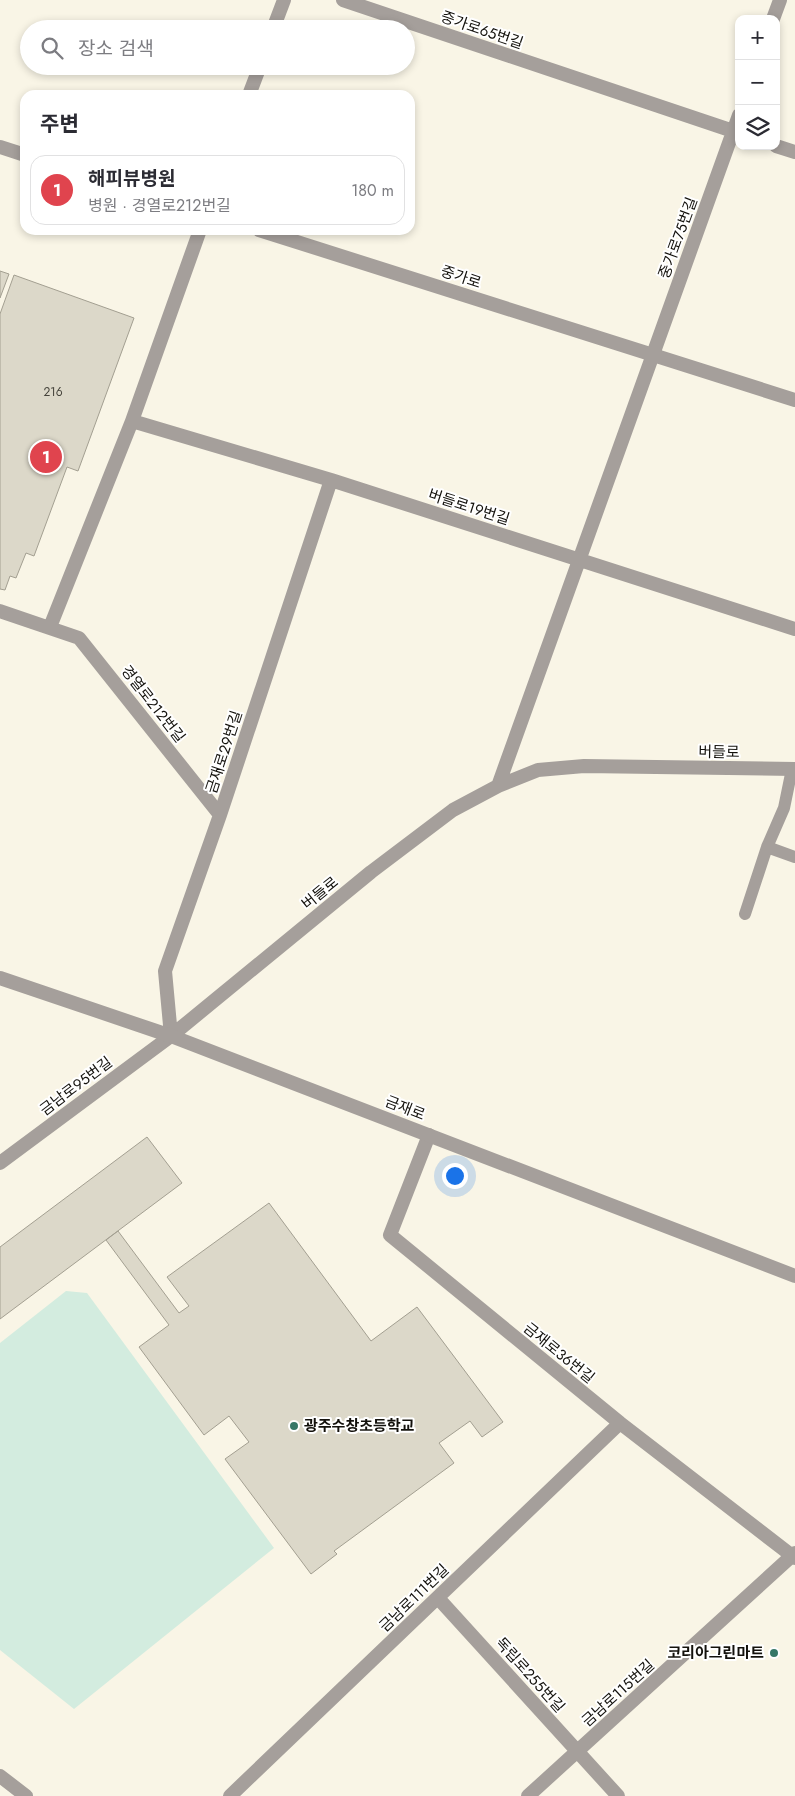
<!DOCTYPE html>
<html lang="ko">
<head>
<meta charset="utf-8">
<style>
	body { margin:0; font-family:Jost,"Noto Sans KR",sans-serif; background:#f2f2f3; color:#2b2b33 }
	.controls { position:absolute; right:15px; top:15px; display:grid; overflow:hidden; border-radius:10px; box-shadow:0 2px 8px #0003 }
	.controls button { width:45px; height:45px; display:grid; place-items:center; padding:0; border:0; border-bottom:1px solid #e1e1e2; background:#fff; color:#2b2b33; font:25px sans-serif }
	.you { position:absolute; left:454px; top:1175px; width:18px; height:18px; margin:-12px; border:4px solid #fff; border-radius:50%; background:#1a73e8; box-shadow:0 0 0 8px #1a73e833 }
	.badge { display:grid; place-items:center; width:32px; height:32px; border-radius:50%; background:#b45309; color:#fff; font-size:16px; font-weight:700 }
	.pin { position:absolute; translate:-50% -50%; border:2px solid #fff; box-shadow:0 1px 5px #0006 }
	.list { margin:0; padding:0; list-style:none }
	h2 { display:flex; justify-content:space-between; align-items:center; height:65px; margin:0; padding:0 20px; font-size:21px }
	h2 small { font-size:16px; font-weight:400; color:#7c7c81 }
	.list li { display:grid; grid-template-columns:32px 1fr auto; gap:15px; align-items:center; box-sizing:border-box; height:70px; margin:0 10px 10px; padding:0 10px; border:1px solid #e1e1e2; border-radius:15px }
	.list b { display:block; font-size:19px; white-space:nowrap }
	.list p { margin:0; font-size:16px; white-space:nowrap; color:#7c7c81 }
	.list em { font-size:16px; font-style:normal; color:#7c7c81 }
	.icon { flex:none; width:28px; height:28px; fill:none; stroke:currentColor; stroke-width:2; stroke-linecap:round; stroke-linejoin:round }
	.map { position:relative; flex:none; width:795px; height:1796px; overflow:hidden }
	.search { position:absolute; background:#fff; box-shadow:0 2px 8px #0003; left:20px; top:20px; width:395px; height:55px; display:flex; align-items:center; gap:12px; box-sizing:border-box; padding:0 18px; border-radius:28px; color:#7c7c81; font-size:19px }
	.panel { position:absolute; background:#fff; box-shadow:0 2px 8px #0003; left:20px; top:90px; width:395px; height:145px; border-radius:15px }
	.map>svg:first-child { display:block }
	.green { fill:#d3ecdf }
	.building { fill:#dcd8c9; stroke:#a39f91 }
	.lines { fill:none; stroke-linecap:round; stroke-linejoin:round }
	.service { stroke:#a59f9b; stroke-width:12 }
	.minor { stroke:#a59f9b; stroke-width:14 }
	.tertiary { stroke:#a59f9b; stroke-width:14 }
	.poi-dot { fill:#367767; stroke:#fff; stroke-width:2 }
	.labels { text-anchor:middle; stroke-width:4; stroke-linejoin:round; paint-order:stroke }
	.number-label { font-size:12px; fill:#45433b }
	.street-label { font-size:15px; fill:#13110c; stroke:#fff }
	.poi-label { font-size:15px; font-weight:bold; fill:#13110c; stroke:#fff; text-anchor:start }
</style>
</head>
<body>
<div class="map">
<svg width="795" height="1796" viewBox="0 0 795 1796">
	<rect width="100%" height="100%" fill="#f9f5e6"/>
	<path class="green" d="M66,1291L87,1293L274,1548L74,1709L0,1650V1343Z"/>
	<path class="building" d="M0,271L9,274L0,298Z
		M14,275L134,318L78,471L67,467L34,556L26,553L16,578L10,576L5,590L0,589V314Z
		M147,1137L182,1183L0,1319V1247Z
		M269,1203L371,1341L417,1307L503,1422L482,1437L470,1421L439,1443L454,1463L334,1551L337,1554L311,1574L225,1459L249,1442L229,1416L204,1435L139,1347L169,1325L106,1240L118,1231L179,1313L189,1306L167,1277Z"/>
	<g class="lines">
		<path class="service" d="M767,847L795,857
			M745,914L767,847L784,808L792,769"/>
		<path class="minor" d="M343,0L739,133
			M773,19L780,0
			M273,29L284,0
			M249,95L260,66
			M776,146L795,152
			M0,147L25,155
			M259,230L795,400
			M132,421L331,480L795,629
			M0,611L79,638L220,815
			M50,627L132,421L200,230
			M498,786L739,115
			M171,1036L165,971L220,815L331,480
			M429,1135L390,1235L620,1423L795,1558
			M0,1163L171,1036L371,872L453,810L498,786L538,770L584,766L795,769
			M438,1598L618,1796
			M230,1796L620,1423
			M528,1796L795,1553"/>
		<path class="tertiary" d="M0,978L171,1036L795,1276
			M0,1776L26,1796"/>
	</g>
	<g class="poi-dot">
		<circle cx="294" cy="1426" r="5"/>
		<circle cx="774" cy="1653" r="5"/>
	</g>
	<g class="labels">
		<g class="number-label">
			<text x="53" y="396">216</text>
		</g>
		<g class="street-label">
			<text transform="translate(482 30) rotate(19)" y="5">중가로65번길</text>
			<text transform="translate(678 238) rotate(-70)" y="5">중가로75번길</text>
			<text transform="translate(461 277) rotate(18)" y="5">중가로</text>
			<text transform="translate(469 507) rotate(18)" y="5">버들로19번길</text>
			<text transform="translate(153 704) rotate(52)" y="5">경열로212번길</text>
			<text transform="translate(224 752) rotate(-72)" y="5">금재로29번길</text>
			<text transform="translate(719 752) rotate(1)" y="5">버들로</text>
			<text transform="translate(320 893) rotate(-39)" y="5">버들로</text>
			<text transform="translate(76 1086) rotate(-37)" y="5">금남로95번길</text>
			<text transform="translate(405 1108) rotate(21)" y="5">금재로</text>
			<text transform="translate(559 1353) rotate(39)" y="5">금재로36번길</text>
			<text transform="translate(414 1598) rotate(-44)" y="5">금남로111번길</text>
			<text transform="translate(530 1675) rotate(48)" y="5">독립로255번길</text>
			<text transform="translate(618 1693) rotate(-42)" y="5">금남로115번길</text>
		</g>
		<g class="poi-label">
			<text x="304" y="1431">광주수창초등학교</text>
			<text x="764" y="1658" text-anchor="end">코리아그린마트</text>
		</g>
	</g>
</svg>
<div class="controls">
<button>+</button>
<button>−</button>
<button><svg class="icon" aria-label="layers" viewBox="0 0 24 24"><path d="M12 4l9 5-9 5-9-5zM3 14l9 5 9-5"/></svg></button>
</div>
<div class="you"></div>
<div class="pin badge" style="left:46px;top:457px;background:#e0444e">1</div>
<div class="search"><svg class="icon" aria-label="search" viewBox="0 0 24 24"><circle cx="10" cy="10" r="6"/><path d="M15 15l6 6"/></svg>장소 검색</div>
<section class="panel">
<h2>주변<small></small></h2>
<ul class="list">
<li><span class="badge" style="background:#e0444e">1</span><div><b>해피뷰병원</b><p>병원 · 경열로212번길</p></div><em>180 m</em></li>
</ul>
</section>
</div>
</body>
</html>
